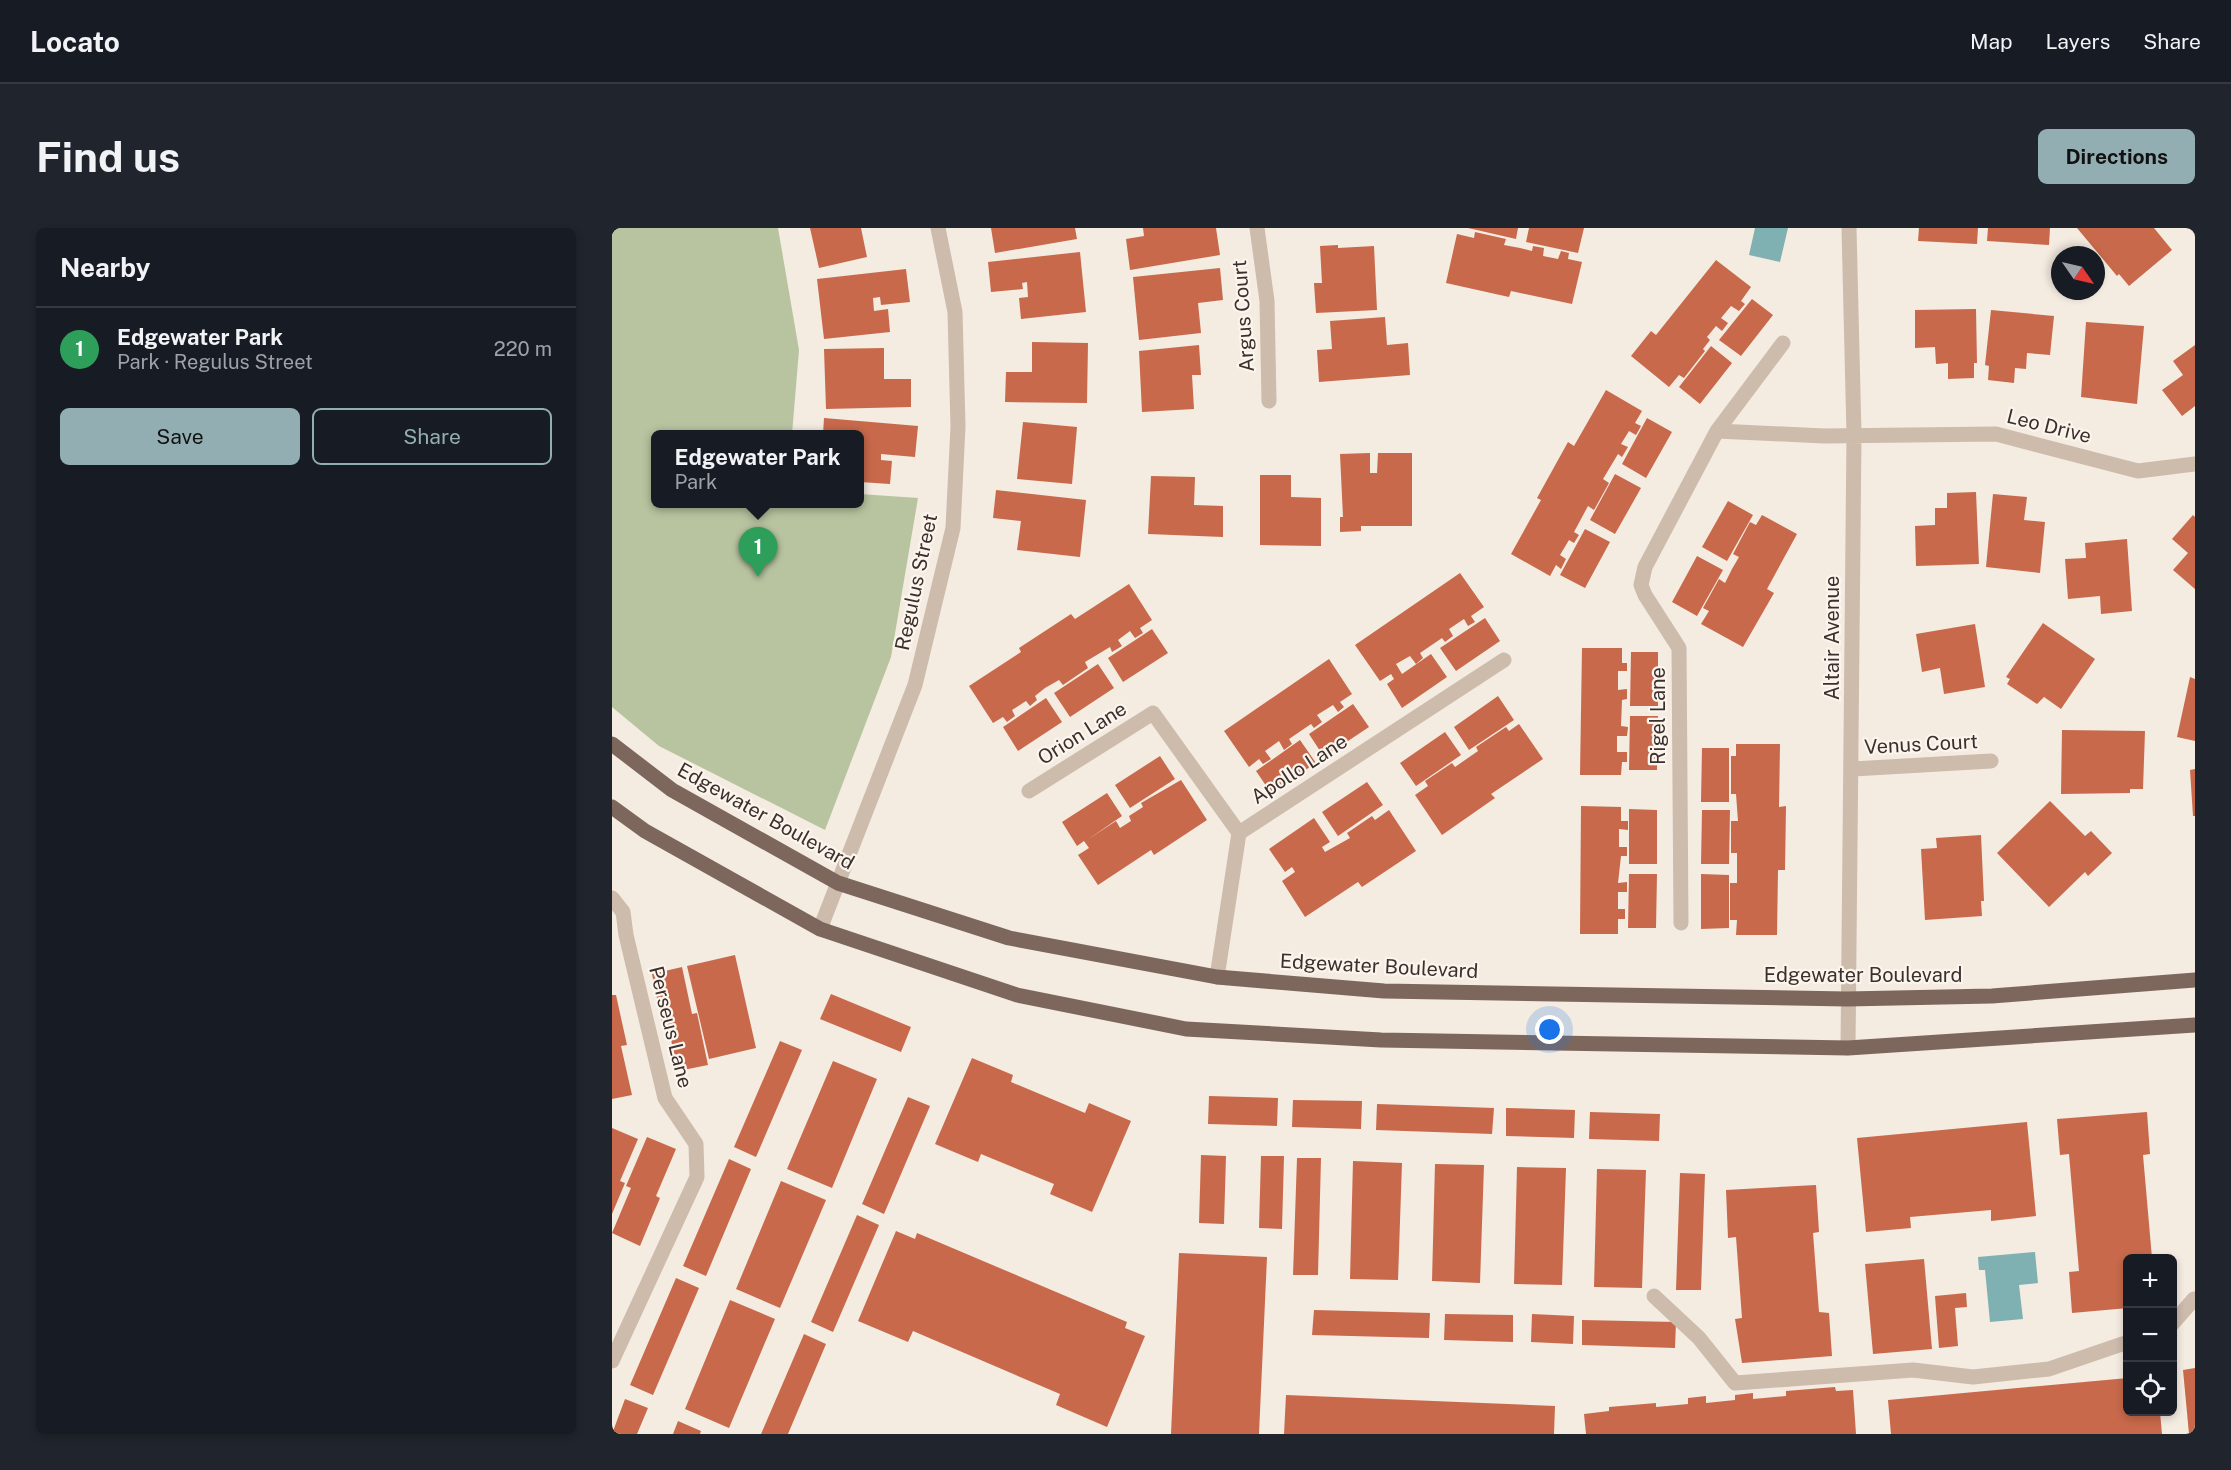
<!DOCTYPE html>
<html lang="en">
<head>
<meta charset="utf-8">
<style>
	body { margin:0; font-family:"Public Sans",sans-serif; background:#20242c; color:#f1f3f6 }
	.controls { position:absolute; right:18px; bottom:18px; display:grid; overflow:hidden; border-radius:9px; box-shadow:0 3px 9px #0003 }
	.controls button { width:54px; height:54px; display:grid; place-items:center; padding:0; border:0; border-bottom:2px solid #363941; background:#171b24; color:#f1f3f6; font:30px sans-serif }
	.compass { position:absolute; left:1439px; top:18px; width:54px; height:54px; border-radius:50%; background:#171b24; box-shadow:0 3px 9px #0003; rotate:124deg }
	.you { position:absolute; left:938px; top:802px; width:21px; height:21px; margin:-15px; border:4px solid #fff; border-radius:50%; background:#1a73e8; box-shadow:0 0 0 9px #1a73e833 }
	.badge { display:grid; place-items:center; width:39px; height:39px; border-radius:50%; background:#92aeb2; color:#fff; font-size:20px; font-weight:700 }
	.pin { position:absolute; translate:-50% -50px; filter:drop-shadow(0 2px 3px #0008) }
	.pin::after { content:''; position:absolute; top:32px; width:21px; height:18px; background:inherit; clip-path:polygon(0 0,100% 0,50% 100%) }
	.popup { position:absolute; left:39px; top:202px; width:213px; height:78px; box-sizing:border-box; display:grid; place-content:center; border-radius:9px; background:#171b24; filter:drop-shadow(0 2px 4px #0005); font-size:20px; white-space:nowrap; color:#9ea1a6 }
	.popup b { font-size:22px; color:#f1f3f6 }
	.popup::after { content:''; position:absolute; left:50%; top:100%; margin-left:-12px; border:12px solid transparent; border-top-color:#171b24 }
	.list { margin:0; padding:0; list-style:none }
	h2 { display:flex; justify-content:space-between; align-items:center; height:78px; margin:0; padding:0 24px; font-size:26px }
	h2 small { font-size:20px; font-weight:400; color:#9ea1a6 }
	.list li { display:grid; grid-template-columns:39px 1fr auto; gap:18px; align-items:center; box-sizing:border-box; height:84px; padding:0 24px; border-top:2px solid #363941 }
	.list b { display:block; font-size:22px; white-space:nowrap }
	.list p { margin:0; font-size:20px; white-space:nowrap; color:#9ea1a6 }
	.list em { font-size:20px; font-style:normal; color:#9ea1a6 }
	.actions { display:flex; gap:12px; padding:18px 24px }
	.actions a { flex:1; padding:14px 0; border:2px solid #92aeb2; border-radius:9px; text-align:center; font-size:21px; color:#92aeb2 }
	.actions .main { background:#92aeb2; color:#111 }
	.icon { flex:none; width:33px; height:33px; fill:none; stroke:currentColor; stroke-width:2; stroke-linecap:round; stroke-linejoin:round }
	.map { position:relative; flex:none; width:1583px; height:1206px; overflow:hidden; border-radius:9px }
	header { display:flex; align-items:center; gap:36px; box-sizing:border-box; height:84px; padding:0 30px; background:#171b24; border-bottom:2px solid #363941 }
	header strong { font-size:28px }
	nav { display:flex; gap:33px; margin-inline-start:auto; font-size:21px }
	.intro { display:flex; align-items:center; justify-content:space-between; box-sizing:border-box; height:144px; padding:0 36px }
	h1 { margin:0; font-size:42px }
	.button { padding:15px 27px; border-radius:9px; background:#92aeb2; color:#111; font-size:21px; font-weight:700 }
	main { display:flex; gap:36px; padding:0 36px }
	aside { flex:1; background:#171b24; border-radius:9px; box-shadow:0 3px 9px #0003 }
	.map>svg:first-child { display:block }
	.green { fill:#b8c4a0 }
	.water { fill:#7fb0b2 }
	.building { fill:#c8694b }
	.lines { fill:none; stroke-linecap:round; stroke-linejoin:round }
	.minor { stroke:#cdbbac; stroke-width:15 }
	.major { stroke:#7d675c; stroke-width:15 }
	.labels { text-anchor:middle; stroke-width:4.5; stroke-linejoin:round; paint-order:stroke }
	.street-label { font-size:20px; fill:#3b302b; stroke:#fbf5ee }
</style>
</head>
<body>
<header>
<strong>Locato</strong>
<nav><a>Map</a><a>Layers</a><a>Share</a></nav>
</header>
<div class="intro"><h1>Find us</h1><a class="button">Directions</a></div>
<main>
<aside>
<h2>Nearby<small></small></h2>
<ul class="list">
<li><span class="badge" style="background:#2e9e5b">1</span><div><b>Edgewater Park</b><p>Park · Regulus Street</p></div><em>220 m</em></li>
</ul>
<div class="actions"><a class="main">Save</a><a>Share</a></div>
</aside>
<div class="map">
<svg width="1583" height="1206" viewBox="0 0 1583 1206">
	<rect width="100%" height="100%" fill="#f4ebe1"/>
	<path class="green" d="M0,0H166L187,122L180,206H44V276H248V266L306,270L279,429L213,602L47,518L0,479Z"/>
	<path class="water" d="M1143,0H1176L1168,34L1137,27Z
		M1423,1024L1426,1055L1407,1057L1411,1091L1378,1094L1373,1042H1367L1366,1029Z"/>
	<path class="building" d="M198,0H249L255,29L207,40Z
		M379,0H463L465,11L383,25Z
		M531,0H604L608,27L518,42L514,11L532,8Z
		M856,0H906L904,11Z
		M917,0H972L966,25L914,14Z
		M1307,0H1366L1365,16L1306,13Z
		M1376,0H1438L1437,17L1375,13Z
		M1465,0H1542L1560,22L1517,58L1507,46L1505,48Z
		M863,4L894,11L892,17L908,20L920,23L921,18L932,20L931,28L946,31L949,23L957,25L956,31L970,34L960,76L899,63L897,69L834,55L845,6L862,10Z
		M726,17V20L762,18L765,82L704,85L702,55H710L708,18Z
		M468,24L474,84L409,91L407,70L416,69L415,54L410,55L411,61L379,64L376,34Z
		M1104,32L1139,59L1129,73L1133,76L1127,83L1119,78L1109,90L1116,95L1110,103L1104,98L1095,109L1098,112L1091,121L1093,123L1072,150L1067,147L1057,159L1019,128L1039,103L1044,107Z
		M608,40L611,72L586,75L589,105L527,112L521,49Z
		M294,41L298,74L269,77L268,69L261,70L262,83L276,81L278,104L212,111L205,51Z
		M1140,71L1161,87L1129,128L1107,112Z
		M1364,81L1365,135H1362V150L1336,151V135L1324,136L1323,119L1303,120V82Z
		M1379,82L1442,88L1438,127L1415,125L1414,141L1403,140L1402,155L1376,152L1377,138L1373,137Z
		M773,89L775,117L796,115L798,147L707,154L705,122L720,121L718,93Z
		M1474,94L1532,98L1525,176L1469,169Z
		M420,114L476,115L475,175L393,174L394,144H420Z
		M587,117L589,147H580L582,181L530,184L527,123Z
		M1583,117V178L1570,188L1550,162L1571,147L1561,133Z
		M1099,118L1120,135L1088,176L1067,159Z
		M272,120V151H299V179L214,181L212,121Z
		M994,162L1030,183L1023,195L1029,198L1024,207L1017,203L1009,216L1016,219L1010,229L1006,226L991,251L997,255L982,282L976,278L962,304L967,307L962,315L957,312L948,327L954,331L949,341L944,337L938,348L899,326L929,272L925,270L956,214L962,218Z
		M212,190L306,198L303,229L269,226V232L280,233L278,256L248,254V206H211Z
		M1035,190L1060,204L1034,250L1010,236Z
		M411,194L465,199L460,256L405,251Z
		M758,225V245H765L766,225H800V298H749V303L728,304V289H731L728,226Z
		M1003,246L1029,260L1003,306L978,292Z
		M648,247H679V269L709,270V318L648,317Z
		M539,248L583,249L582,277L611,278V309L536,306Z
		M384,262L474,272L468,329L405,322L409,293L381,290Z
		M1364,264L1367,336L1304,338L1303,298L1323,297V280H1335V265Z
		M1381,266L1415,269L1412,292L1433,294L1428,345L1374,339Z
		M1116,273L1141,287L1115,333L1090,319Z
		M1150,287L1185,306L1155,361L1162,365L1131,419L1089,396L1097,383L1091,380L1107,351L1113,355L1120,341L1127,329L1121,326L1138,294L1144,297Z
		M1581,287L1583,289V361L1561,342L1576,325L1560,311Z
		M973,301L998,314L973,360L948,347Z
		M1515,311L1520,383L1489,386L1488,368L1456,371L1453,331L1474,330L1473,315Z
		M1085,328L1111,342L1085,388L1060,374Z
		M848,345L872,379L859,388L863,394L856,398L852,391L837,401L841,408L833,414L830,410L808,425L811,430L804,436L798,428L784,436L790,446L819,426L835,449L790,480L775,456L782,451L779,446L768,453L743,417Z
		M517,356L540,392L528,400L531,405L523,410L518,403L506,412L510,418L500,424L498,419L473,434L476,440L451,457L447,452L433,460L423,468L425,472L418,478L414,473L400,482L403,488L395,494L391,489L381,495L357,458L409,424L407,420L459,386L463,391Z
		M873,390L888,413L844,443L828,420Z
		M1431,395L1483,431L1449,481L1432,469L1425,476L1395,456L1398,451L1394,449Z
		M1363,396L1373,459L1332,466L1328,440L1310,444L1304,406Z
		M540,401L556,425L511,454L496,430Z
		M970,420H1010V435H1015V443H1006V462L1015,461V471L1010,472L1009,498L1016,499L1015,508H1005V524H1015V534H1010L1009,547H968Z
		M1019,424H1046V478H1018Z
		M717,431L740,466L728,474L732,479L726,484L721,477L705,487L710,494L702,500L699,496L677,511L680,516L672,522L667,513L653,523L659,531L651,536L647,531L637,539L612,503Z
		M486,436L502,460L458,489L442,465Z
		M1578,449L1583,451V513L1565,509Z
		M886,468L902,492L857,522L842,499Z
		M434,470L450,494L406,523L391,499Z
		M741,476L757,499L712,529L697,506Z
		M1018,488H1046L1045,542H1017Z
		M907,496L931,531L879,566L883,570L830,607L803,567L816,558L813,553L840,535L843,539L866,523L864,519L894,499L897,503Z
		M1450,502L1533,503L1531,561H1518V565L1449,566Z
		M833,504L849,527L804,558L788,535Z
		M688,512L704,535L659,565L644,543Z
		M1124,516H1168L1167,579L1174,578L1173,642H1166L1165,707H1124L1125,692H1118V655H1125V625H1119V593H1126L1124,566H1119V528H1124Z
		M1090,520H1117V574H1089Z
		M548,528L563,551L518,580L503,557Z
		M1583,541V588H1581L1578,542Z
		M569,552L595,592L542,627L539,622L486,657L466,627L477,620L472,613L465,618L450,594L495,565L510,588L475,612L504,593L508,600L519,593L517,588L531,579L529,575Z
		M755,554L771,577L726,608L710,584Z
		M1438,573L1473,608L1479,603L1500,625L1476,648L1473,644L1437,679L1385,625Z
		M969,578L1009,579V593H1016V602L1007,601V619H1015V628H1009L1006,655L1015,654V664H1006V681H1013V691H1006V706H968Z
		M1017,581L1045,582V636H1017Z
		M777,582L804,623L750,659L746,654L693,689L670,653L683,644L680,639L673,644L657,621L702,590L718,614L710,619L713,624L738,610L735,605L760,588L763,592Z
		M1090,582H1118L1117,636H1089Z
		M1369,607L1372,673H1369L1370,688L1313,692L1309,621L1325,620L1324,610Z
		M1017,646H1045L1044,700H1016Z
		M1089,646L1117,647V700L1089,701Z
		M123,727L144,820L97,831L75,738Z
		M70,739L80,786L85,785L96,837L66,843L55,794L50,795L40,746Z
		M219,766L299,799L289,824L208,791Z
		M0,767H4L15,817L9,818L20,867L0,871Z
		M168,813L190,822L144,929L122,919Z
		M360,830L401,847L399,854L473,885L477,875L519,893L480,984L438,966L442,956L369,926L366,934L323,916Z
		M221,833L265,851L220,960L175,941Z
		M597,868L666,870L665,898L596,896Z
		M296,869L318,878L272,986L250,976Z
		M681,872L750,873L749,901L680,899Z
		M765,876L882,880L880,906L764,902Z
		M894,880L963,882L962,910L894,908Z
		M978,884L1048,886L1047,913L977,911Z
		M1535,884L1538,926L1531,927L1540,1030H1516V1080L1460,1085L1457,1044L1467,1043L1457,926L1448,927L1445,891Z
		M1415,894L1424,988L1379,993V982L1298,989L1299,1000L1254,1004L1245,910Z
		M0,900L26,911L8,953L13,955L0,986Z
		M35,909L64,921L44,968L48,970L28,1018L0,1005L19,960L14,958Z
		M589,927L614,928L612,996L587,995Z
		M649,928H672L670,1001L647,1000Z
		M685,930H709L706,1047H681Z
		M117,931L139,941L94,1048L71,1038Z
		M741,933L790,935L786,1052L738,1051Z
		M823,936L872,937L868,1055L820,1053Z
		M905,939L954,940L950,1057L902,1056Z
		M985,941L1034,942L1030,1060L982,1059Z
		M1068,945L1093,946L1089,1062H1064Z
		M169,953L214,972L168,1080L124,1061Z
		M1204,957L1207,1004L1201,1005L1207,1084L1217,1085L1220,1128L1130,1135L1123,1091L1130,1090L1124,1009L1116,1010L1114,962Z
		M245,987L267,997L221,1104L199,1094Z
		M284,1003L303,1011L305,1005L515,1094L513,1100L533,1108L495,1199L444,1177L448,1166L301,1103L296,1114L246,1093Z
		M567,1025L655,1029L647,1206H559Z
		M1312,1031L1320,1121L1261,1126L1253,1036Z
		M64,1050L87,1060L41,1167L18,1157Z
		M1354,1065L1355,1079L1343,1080L1346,1118L1327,1120L1323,1068Z
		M118,1072L163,1091L117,1200L73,1181Z
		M702,1082L818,1085L817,1110L700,1107Z
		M833,1086L901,1087V1114L832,1112Z
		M920,1086L962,1088L961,1116L919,1114Z
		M970,1092L1064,1094L1063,1120L970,1117Z
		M192,1106L214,1116L176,1206H149Z
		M1583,1140V1206H1577L1571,1142Z
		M1516,1150V1184H1548L1550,1206H1279L1276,1172Z
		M1223,1159L1224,1163L1241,1162L1244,1206H974L972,1186L997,1183V1179L1044,1175V1179L1076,1176V1170L1094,1168V1175L1123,1172V1167L1141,1165V1171L1174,1168V1163Z
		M674,1167L943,1178L942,1206H672Z
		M13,1171L36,1180L25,1206H0Z
		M66,1193L89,1203L88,1206H61Z"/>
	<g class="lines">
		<path class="minor" d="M645,0L655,73L657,173
			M1105,203L1171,115
			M1241,541L1379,533
			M417,563L541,485L627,605
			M0,670L11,684L14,707L53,870L84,916L85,949L0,1133
			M1069,695L1067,420L1033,367L1029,357L1033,339L1105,203L1212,208L1384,206L1526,243L1583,236
			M208,701L303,457L341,300L346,199L343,84L326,0
			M605,749L627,605L892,432
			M1236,820L1242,207L1237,0
			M1042,1068L1087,1110L1123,1155L1301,1142L1361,1149L1437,1141L1516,1114
			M1560,1096L1582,1071"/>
		<path class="major" d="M0,516L60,562L226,655L397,710L605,749L772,763L1235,771L1380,768L1583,752
			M0,579L33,603L208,701L405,767L574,801L769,812L1236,820L1583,797"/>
	</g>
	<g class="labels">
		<g class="street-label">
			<text transform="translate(631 88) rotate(-94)" y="7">Argus Court</text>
			<text transform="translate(1437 198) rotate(14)" y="7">Leo Drive</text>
			<text transform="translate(304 354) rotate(-78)" y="7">Regulus Street</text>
			<text transform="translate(1220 410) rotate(-90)" y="7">Altair Avenue</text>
			<text transform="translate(1046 488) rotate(-90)" y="7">Rigel Lane</text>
			<text transform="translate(470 505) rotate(-32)" y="7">Orion Lane</text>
			<text transform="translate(1309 516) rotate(-3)" y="7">Venus Court</text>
			<text transform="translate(687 541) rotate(-33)" y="7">Apollo Lane</text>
			<text transform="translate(154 588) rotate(29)" y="7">Edgewater Boulevard</text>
			<text transform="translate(767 738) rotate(3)" y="7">Edgewater Boulevard</text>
			<text x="1251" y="754">Edgewater Boulevard</text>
			<text transform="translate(59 799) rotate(76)" y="7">Perseus Lane</text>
		</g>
	</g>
</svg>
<div class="controls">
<button>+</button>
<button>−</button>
<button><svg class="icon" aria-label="locate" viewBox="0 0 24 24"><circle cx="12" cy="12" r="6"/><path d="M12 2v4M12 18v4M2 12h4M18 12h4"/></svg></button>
</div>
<svg class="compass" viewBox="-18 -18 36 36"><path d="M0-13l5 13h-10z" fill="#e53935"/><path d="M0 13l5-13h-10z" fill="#9ea1a6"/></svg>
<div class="you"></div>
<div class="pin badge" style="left:146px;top:349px;background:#2e9e5b">1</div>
<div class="popup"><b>Edgewater Park</b>Park</div>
</div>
</main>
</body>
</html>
